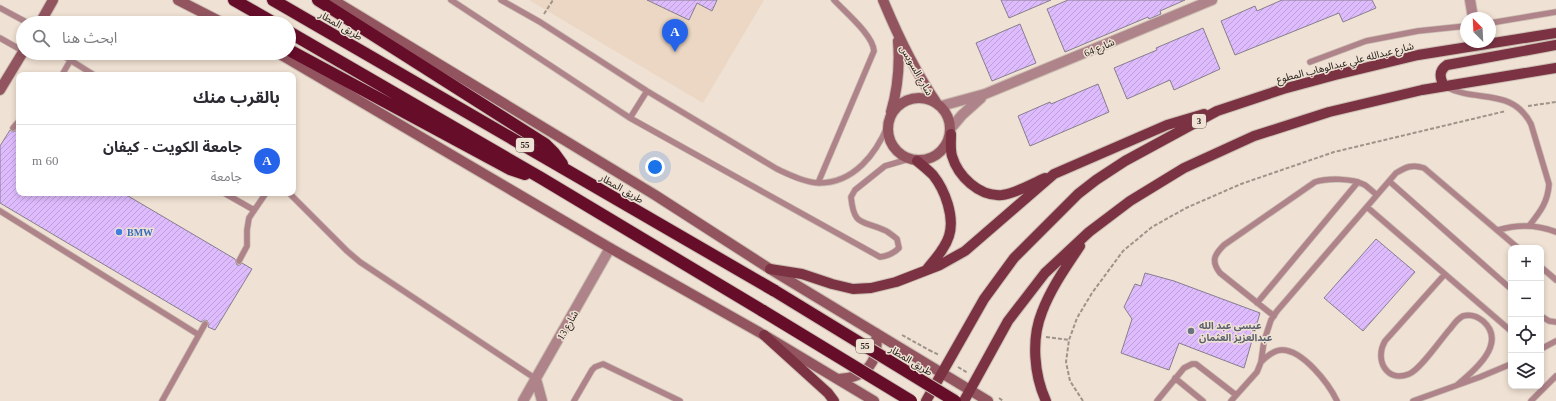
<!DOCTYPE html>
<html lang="ar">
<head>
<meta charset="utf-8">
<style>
	body { margin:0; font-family:"Times New Roman","Noto Sans Arabic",serif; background:#f2f2f3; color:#2b2b33; direction:rtl }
	.controls { position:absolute; right:12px; bottom:12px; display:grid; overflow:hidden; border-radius:8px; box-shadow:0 2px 6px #0003 }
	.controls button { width:36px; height:36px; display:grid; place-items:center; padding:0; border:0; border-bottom:1px solid #e1e1e2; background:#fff; color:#2b2b33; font:20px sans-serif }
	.compass { position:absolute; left:1460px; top:12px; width:36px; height:36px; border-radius:50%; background:#fff; box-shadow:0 2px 6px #0003; rotate:336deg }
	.you { position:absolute; left:655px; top:167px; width:14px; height:14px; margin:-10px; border:3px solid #fff; border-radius:50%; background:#1a73e8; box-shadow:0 0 0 6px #1a73e833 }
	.badge { display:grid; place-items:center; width:26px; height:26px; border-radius:50%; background:#2563eb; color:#fff; font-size:13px; font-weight:700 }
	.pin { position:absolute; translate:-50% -33px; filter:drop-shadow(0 1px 2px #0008) }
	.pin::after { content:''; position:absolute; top:21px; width:14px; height:12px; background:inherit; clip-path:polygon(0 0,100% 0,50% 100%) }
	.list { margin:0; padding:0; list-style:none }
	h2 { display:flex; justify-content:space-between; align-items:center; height:52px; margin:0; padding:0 16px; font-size:17px }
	h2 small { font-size:13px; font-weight:400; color:#7c7c81 }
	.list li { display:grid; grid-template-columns:26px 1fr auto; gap:12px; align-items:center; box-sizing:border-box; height:72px; padding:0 16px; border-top:1px solid #e1e1e2 }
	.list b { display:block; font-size:15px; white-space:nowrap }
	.list p { margin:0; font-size:13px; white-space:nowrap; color:#7c7c81 }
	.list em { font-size:13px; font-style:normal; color:#7c7c81 }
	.icon { flex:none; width:22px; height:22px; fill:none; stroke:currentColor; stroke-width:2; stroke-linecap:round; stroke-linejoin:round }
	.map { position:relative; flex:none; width:1556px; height:401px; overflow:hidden; direction:ltr }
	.search { position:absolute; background:#fff; box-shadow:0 2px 6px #0003; left:16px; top:16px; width:280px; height:44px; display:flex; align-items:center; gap:10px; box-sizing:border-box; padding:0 14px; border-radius:22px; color:#7c7c81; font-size:15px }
	.panel { position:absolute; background:#fff; box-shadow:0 2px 6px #0003; left:16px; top:72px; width:280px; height:124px; border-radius:8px; direction:rtl }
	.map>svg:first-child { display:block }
	.built { fill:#ebd7c3 }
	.building { fill:url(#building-hatch); stroke:#867e8e }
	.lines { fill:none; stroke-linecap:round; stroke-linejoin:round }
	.lane-casing { stroke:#cbbeb2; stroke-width:7 }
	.street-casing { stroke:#cbbeb2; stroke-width:12 }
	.secondary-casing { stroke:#cbbeb2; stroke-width:12 }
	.primary-casing { stroke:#cbbeb2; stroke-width:12 }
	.highway-casing { stroke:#cbbeb2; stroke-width:14 }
	.path { stroke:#9e948a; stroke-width:2; stroke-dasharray:4 2; stroke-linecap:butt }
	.lane { stroke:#af838a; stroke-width:5.5 }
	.street { stroke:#af838a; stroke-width:10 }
	.secondary { stroke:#925560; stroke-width:10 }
	.primary { stroke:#7b3243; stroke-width:10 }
	.highway { stroke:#660d2a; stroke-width:12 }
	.highway-bridge-casing { stroke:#cbbeb2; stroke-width:14; stroke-linecap:butt }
	.highway-bridge { stroke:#660d2a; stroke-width:12 }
	.shop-dot { fill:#3f7fe0; stroke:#efe1d3; stroke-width:1.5 }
	.worship-dot { fill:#6b7280; stroke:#efe1d3; stroke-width:1.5 }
	.labels { text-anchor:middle; stroke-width:3; stroke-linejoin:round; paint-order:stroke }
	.shield { fill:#efe1d3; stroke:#625a52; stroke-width:1 }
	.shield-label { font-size:9px; font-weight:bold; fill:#25201b }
	.street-label { font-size:10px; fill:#25201b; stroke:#efe1d3 }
	.shop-label { font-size:10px; font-weight:bold; fill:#366cbe; stroke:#efe1d3; text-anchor:start }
	.worship-label { font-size:10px; font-weight:bold; fill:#5b616d; stroke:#efe1d3; text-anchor:start }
</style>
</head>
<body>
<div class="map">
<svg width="1556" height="401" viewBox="0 0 1556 401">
	<defs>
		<pattern id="building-hatch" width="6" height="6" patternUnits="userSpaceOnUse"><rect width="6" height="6" fill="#debbfd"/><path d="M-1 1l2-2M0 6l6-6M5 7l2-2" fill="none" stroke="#bea0d8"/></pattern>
	</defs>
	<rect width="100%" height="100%" fill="#efe1d3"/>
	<path class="built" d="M529,0H764L703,103Z"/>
	<path class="building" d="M647,0H717L712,11L697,3L689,20Z
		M1001,0H1051L1009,18Z
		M1068,0H1185L1160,11L1161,14L1149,19L1148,17L1065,52L1047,9Z
		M1282,0H1372L1376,8L1343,22L1339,13L1235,55L1221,21L1255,6L1257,11Z
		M1020,24L1036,63L992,81L976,43Z
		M1203,28L1220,69L1174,90L1170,80L1127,99L1114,68L1157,50L1156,48Z
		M1098,84L1109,112L1030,146L1018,116L1050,102L1051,104Z
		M10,130L13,132L17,130L19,131V193H123L235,259L237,265H240L242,263L252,269L215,330L208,327L209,324L207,321L205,320L201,322L0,203V146Z
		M1376,239L1415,272L1363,331L1324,298Z
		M1145,273L1174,281L1260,313L1244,368L1179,343L1169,370L1121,353L1132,319L1124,307L1135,284L1141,286Z"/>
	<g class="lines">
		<g class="lane-casing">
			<path id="lane" d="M451,0L630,118L880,257C888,256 893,254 899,248L897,239C893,236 889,232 884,230C862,220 854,227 851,197L855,190L885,166L909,159
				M501,0L540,22L647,91L777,169C790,175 804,182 819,183C854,183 876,154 888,125
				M0,8L28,23
				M1490,23L1556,12
				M0,38L23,51
				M59,53L94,75
				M1310,62L1366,41L1418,31L1466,26
				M62,75L70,61
				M1446,87C1477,103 1512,87 1531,124L1549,184C1548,202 1540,212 1529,226
				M630,118L647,91
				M13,128L19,121
				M1389,181L1511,289
				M818,183L874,51C873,35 845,12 834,0
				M224,193L254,210
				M289,193L347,251L360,262L536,379
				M1367,207L1511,331
				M0,211L199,335
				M1498,230C1518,224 1536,224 1556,232
				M239,261L247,246V230L249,218L266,193
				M1541,267L1556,280
				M1445,274L1385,341C1374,360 1387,383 1409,374C1420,370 1441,339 1450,329C1454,324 1457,319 1463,316C1470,314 1477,316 1483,321C1508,343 1474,371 1457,385
				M1257,303L1358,182
				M1274,316L1220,273C1211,261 1214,255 1224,245L1315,182C1327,178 1353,178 1365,185C1369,188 1373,192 1377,195
				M1541,316L1549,321L1556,322
				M1541,349L1556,341
				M1261,362C1267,356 1274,350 1282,350C1303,350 1329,384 1337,401
				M1175,378L1203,401
				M162,401L205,324
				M574,401L592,370L595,367L603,364L680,401
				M1157,401L1184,368L1192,364H1196L1236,395
				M1231,401L1257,372L1261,362L1264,341L1271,320L1277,311L1396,173C1406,167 1412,164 1424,168L1518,248
				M1413,401L1480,377L1511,364
				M1531,401L1556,376"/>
		</g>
		<g class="street-casing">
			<path id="street" d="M1470,0L1473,18
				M941,106L985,94L1212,0
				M951,128L962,115L981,98
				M536,379L542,401
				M523,401L610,248"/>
		</g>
		<g class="secondary-casing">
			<path id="secondary" d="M178,0L223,23
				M333,0L655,195L770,269L988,401
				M883,0C898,36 914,70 936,102
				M40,23L53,0
				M278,53L610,248L764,335L874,401
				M0,90L23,52
				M888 129a31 31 0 1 1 62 0a31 31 0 1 1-62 0Z
				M891,112C898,88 900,66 898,41
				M838,379C867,378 880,361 876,333"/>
		</g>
		<g class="primary-casing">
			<path id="primary" d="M1444,86C1440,78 1438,71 1447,65L1556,45
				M951,134C951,141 950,149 952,156C958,176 979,197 1002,195C1017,193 1031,184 1045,178
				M917,161C922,165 928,170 933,175C945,190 955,217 949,236C945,249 935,259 927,269
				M770,269L802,274L832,284L853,289L871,288L896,282L940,265L965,251L1054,174L1167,125L1204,114
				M764,335L828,393L834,401
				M926,401L984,299L1014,258L1078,194L1096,180L1125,161L1217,111L1283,89L1335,75L1418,55L1556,33
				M964,401L1008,321L1045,273L1089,232L1130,201L1184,168L1254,136L1329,112L1422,90L1556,68
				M1046,401C1034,375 1031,339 1042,312C1051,288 1066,267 1080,246"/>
		</g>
		<g class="highway-casing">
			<path id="highway" d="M234,0L274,23
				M273,0L775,291
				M318,0L545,144L554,153L562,164
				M289,32L541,178L763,311
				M289,50L510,169L525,174"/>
		</g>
		<path class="path" d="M544,14L553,0
			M1528,106L1556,102
			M902,335L929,350
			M1046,337L1069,340
			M929,350L939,355
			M958,367L968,373
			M999,398L1003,401
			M1083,401L1070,381L1066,362L1069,340L1077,318L1092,293L1123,251L1152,227L1186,208L1241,184L1334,152L1506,111"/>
		<use href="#lane" class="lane"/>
		<use href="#street" class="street"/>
		<use href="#secondary" class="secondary"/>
		<use href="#primary" class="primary"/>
		<use href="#highway" class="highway"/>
		<g class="highway-bridge-casing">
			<path id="highway-bridge" d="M775,291L955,401
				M763,311L911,401"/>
		</g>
		<use href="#highway-bridge" class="highway-bridge"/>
	</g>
	<circle class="shop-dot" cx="119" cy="232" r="4"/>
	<circle class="worship-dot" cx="1191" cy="331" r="4"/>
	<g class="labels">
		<g class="shield">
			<rect x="1192" y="114" width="14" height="14" rx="3"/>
			<rect x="516" y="138" width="18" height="14" rx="3"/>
			<rect x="856" y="339" width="18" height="14" rx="3"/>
		</g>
		<g class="shield-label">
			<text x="1199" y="124">3</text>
			<text x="525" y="148">55</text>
			<text x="865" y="349">55</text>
		</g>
		<g class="street-label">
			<text transform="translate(341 25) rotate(30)" y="4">طريق المطار</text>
			<text transform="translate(1099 47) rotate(-23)" y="4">شارع 64</text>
			<text transform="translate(1345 62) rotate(-14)" y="4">شارع عبدالله علي عبدالوهاب المطوع</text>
			<text transform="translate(917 70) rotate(60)" y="4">شارع السويس</text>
			<text transform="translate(622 188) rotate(30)" y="4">طريق المطار</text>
			<text transform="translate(567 325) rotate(-60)" y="4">شارع 13</text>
			<text transform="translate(911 360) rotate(31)" y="4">طريق المطار</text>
		</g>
		<g class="shop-label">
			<text x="127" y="236">BMW</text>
		</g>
		<g class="worship-label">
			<text x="1199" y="329">عيسى عبد الله<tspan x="1199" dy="12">عبدالعزيز العثمان</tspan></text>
		</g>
	</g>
</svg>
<div class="controls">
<button>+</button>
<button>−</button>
<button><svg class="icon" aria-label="locate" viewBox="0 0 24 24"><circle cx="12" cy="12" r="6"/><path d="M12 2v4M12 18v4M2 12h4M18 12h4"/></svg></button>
<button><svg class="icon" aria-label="layers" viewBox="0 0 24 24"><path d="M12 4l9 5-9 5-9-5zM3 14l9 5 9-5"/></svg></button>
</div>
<svg class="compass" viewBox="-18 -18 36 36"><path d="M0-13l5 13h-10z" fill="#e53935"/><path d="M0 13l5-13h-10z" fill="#7c7c81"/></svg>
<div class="you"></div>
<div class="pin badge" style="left:675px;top:52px">A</div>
<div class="search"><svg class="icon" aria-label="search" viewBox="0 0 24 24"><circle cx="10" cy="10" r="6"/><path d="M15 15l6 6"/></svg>ابحث هنا</div>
<section class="panel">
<h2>بالقرب منك<small></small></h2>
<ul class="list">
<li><span class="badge">A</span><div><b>جامعة الكويت - كيفان</b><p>جامعة</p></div><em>60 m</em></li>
</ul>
</section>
</div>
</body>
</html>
